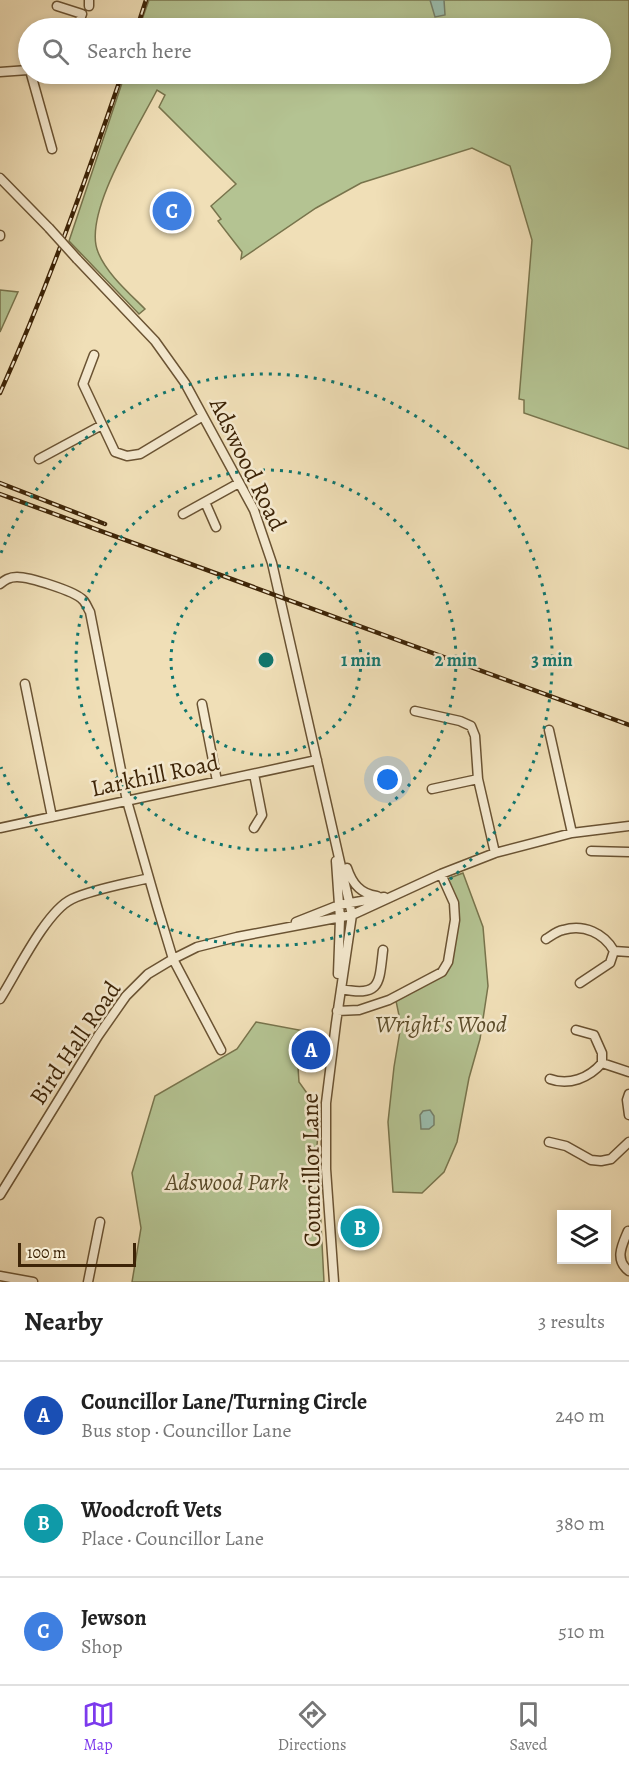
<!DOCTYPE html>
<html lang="en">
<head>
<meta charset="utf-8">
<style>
	body { margin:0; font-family:Alegreya,serif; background:#f6f6f6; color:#222 }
	.controls { position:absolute; right:18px; bottom:18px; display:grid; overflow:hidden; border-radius:0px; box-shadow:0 3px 9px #0003 }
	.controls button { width:54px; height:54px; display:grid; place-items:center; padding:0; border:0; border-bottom:2px solid #e0e0e0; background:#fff; color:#222; font:30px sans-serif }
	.scale { position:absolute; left:18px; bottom:15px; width:118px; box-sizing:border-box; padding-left:6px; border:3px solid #3d2407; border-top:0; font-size:16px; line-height:21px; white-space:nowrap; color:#3d2407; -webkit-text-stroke:4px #f5ead0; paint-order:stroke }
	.you { position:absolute; left:388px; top:780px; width:21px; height:21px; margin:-15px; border:4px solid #fff; border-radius:50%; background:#1a73e8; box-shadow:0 0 0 9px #1a73e833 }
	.badge { display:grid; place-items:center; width:39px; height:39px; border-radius:50%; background:#7c3aed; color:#fff; font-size:20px; font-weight:700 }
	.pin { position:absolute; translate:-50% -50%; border:3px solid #fff; box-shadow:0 2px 6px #0006 }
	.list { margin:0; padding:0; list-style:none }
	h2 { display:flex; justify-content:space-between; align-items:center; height:78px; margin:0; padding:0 24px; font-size:26px }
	h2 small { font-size:20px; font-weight:400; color:#767676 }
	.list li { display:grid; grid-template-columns:39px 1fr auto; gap:18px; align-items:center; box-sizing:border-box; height:108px; padding:0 24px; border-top:2px solid #e0e0e0 }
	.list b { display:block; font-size:22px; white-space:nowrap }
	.list p { margin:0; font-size:20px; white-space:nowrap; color:#767676 }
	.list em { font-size:20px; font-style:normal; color:#767676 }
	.icon { flex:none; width:33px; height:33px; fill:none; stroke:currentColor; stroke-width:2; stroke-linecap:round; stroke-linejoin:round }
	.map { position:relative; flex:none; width:629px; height:1282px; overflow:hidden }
	.search { position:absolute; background:#fff; box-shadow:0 3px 9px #0003; left:18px; right:18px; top:18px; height:66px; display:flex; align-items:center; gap:15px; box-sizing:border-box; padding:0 21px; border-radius:33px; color:#767676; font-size:22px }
	.sheet { height:402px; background:#fff }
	nav { display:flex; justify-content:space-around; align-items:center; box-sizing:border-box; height:84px; border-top:2px solid #e0e0e0; background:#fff; font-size:16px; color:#767676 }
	nav a { display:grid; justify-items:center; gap:3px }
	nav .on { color:#7c3aed }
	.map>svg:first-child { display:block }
	.green { fill:#b4c392; stroke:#78744c; stroke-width:1.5 }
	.water { fill:#9abdae; stroke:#75806b; stroke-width:1.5 }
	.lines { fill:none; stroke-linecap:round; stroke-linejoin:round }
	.minor-casing { stroke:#6a5333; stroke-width:11 }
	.minor { stroke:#f5ead0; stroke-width:8 }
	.rail-casing { stroke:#3d2407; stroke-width:4.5 }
	.rail { stroke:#f5ead0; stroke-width:2; stroke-dasharray:7; stroke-linecap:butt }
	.minor-bridge-casing { stroke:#6a5333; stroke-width:11; stroke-linecap:butt }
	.minor-bridge { stroke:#f5ead0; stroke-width:8 }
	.ring { fill:none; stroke:#0f766e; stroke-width:3; stroke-dasharray:3 6 }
	.labels { text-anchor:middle; stroke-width:5; stroke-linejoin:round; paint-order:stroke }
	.street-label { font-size:24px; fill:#3d2407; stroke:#f5ead0 }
	.park-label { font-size:24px; font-style:italic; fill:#5b4c2a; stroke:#f5ead0 }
	.centre { fill:#0f766e; stroke:#f5ead0; stroke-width:3 }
	.ring-label { font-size:18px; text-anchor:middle; font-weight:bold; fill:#0f766e; stroke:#f5ead0; stroke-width:5; stroke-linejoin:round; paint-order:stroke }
</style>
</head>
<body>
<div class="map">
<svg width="629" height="1282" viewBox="0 0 629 1282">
	<rect width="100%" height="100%" fill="#f0dfb7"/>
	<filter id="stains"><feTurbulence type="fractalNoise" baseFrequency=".00333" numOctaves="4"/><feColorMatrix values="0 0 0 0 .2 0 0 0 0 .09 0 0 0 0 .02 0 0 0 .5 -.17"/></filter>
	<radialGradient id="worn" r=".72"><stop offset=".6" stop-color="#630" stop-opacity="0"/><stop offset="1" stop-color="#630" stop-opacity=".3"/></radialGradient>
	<path class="green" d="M149,0H629V449L524,413V400L519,399L532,240L510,166L472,148L361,183L316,208L241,259L242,252L218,221L221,219L211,206L236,184L159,107L165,95L157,90C139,126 82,214 98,252C106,273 129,293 145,309L139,314L69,241L125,74H600V28H139Z
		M0,290L18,292L0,332Z
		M463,873L483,927L488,986L480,1039L469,1078L457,1142L444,1172L422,1193L393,1192L388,1122L394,1067L401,1025L396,1001L446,974L451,961L458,918L447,879Z
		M256,1022L326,1035C324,1046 311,1048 302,1054L298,1067L299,1082L319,1110L317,1147L324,1282H132L141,1228L132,1173L155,1096L237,1049Z"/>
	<path class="water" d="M430,0H444L445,15L435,17Z
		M430,1110L434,1116V1125L429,1129H421L420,1115L423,1111Z"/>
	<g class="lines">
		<g class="minor-casing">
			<path id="minor" d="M57,6L82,14L77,28
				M89,6V0
				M0,72L28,70
				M31,74L52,149
				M0,178L49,228
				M0,236V235
				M77,259L155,341L185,383L254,510L272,563L352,915L336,1023L326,1103V1169L334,1282
				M94,355L83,384L115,452L127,456L140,454L203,416
				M39,459L102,425
				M205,502L216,527
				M183,514L239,483
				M0,584C5,580 9,577 17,577C29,577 75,591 83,600C86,603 88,609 90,612L127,801L157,906L173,959L221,1050
				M25,684L52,817
				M202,704L217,781
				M415,711L460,721L471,726L475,736L478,779L495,853
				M549,730L572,833
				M432,789L478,779
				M0,828L317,760
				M254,828L262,815L254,774
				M591,851L629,852
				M336,861L340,919L338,974
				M347,868C352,883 360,894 377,896
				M296,922L339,905L384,897
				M546,939C551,936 557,931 563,930C584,924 604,933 614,951L629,952
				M580,983L610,963L614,951
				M341,989C381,997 379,984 383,950
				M0,999C16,974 46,911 72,899C94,889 125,884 149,878
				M337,1011L359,1010L389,1000L442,972L448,962L455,920L454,903L441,874
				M576,1030L594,1035L602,1053V1063
				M550,1079C569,1086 589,1078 602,1063L629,1072
				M629,1094L627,1100L629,1115
				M549,1142L566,1146L591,1160L601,1161L611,1159L629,1142
				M0,1195L98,1036L126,996L148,974L173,959L197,947L237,937L352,915L441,874L495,853L572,833L629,826
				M628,1231C622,1245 614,1260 629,1271
				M0,1276L33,1282
				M88,1282L100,1222"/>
		</g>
		<use href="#minor" class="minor"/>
		<g class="rail-casing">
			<path id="rail" d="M137,28L146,0
				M0,393C47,289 85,182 122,74
				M0,483L105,524
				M0,494L629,725"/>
		</g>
		<use href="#rail" class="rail"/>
		<g class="minor-bridge-casing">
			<path id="minor-bridge" d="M49,228L77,259"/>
		</g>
		<use href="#minor-bridge" class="minor-bridge"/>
	</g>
	<g class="ring">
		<circle cx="266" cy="660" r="95"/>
		<circle cx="266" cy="660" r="190"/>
		<path d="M1 553A286 286 0 1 1 1 767"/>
	</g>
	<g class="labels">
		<g class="street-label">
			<text transform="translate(248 464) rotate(64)" y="8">Adswood Road</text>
			<text transform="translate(155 775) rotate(-12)" y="8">Larkhill Road</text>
			<text transform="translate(75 1043) rotate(-56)" y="8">Bird Hall Road</text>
			<text transform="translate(311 1170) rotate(-91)" y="8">Councillor Lane</text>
		</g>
		<g class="park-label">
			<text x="441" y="1032">Wright's Wood</text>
			<text x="227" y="1190">Adswood Park</text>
		</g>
	</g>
	<circle cx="266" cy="660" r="9" class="centre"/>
	<g class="ring-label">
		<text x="361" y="666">1 min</text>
		<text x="456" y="666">2 min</text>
		<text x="552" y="666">3 min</text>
	</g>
	<rect width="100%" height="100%" filter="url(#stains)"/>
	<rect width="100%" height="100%" fill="url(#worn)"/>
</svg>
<div class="controls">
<button><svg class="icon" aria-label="layers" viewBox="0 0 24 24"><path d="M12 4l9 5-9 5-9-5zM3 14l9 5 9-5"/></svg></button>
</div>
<div class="scale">100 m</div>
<div class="you"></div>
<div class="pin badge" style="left:311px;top:1050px;background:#1a4fb4">A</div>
<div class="pin badge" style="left:360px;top:1228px;background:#0f9aa8">B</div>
<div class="pin badge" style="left:172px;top:211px;background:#3f7fe0">C</div>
<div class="search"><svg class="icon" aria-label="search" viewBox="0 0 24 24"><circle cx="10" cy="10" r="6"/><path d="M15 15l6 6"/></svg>Search here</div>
</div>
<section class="sheet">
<h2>Nearby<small>3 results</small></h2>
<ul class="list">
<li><span class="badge" style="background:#1a4fb4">A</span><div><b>Councillor Lane/Turning Circle</b><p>Bus stop · Councillor Lane</p></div><em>240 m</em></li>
<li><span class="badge" style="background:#0f9aa8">B</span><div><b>Woodcroft Vets</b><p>Place · Councillor Lane</p></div><em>380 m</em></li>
<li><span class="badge" style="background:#3f7fe0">C</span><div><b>Jewson</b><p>Shop</p></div><em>510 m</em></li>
</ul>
</section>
<nav>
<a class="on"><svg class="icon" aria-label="map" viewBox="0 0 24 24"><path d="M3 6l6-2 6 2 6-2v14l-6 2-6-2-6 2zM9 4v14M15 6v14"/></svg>Map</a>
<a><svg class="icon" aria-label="directions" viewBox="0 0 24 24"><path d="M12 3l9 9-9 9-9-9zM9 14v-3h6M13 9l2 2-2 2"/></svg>Directions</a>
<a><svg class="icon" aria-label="saved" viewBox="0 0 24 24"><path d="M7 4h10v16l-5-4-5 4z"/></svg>Saved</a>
</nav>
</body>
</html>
